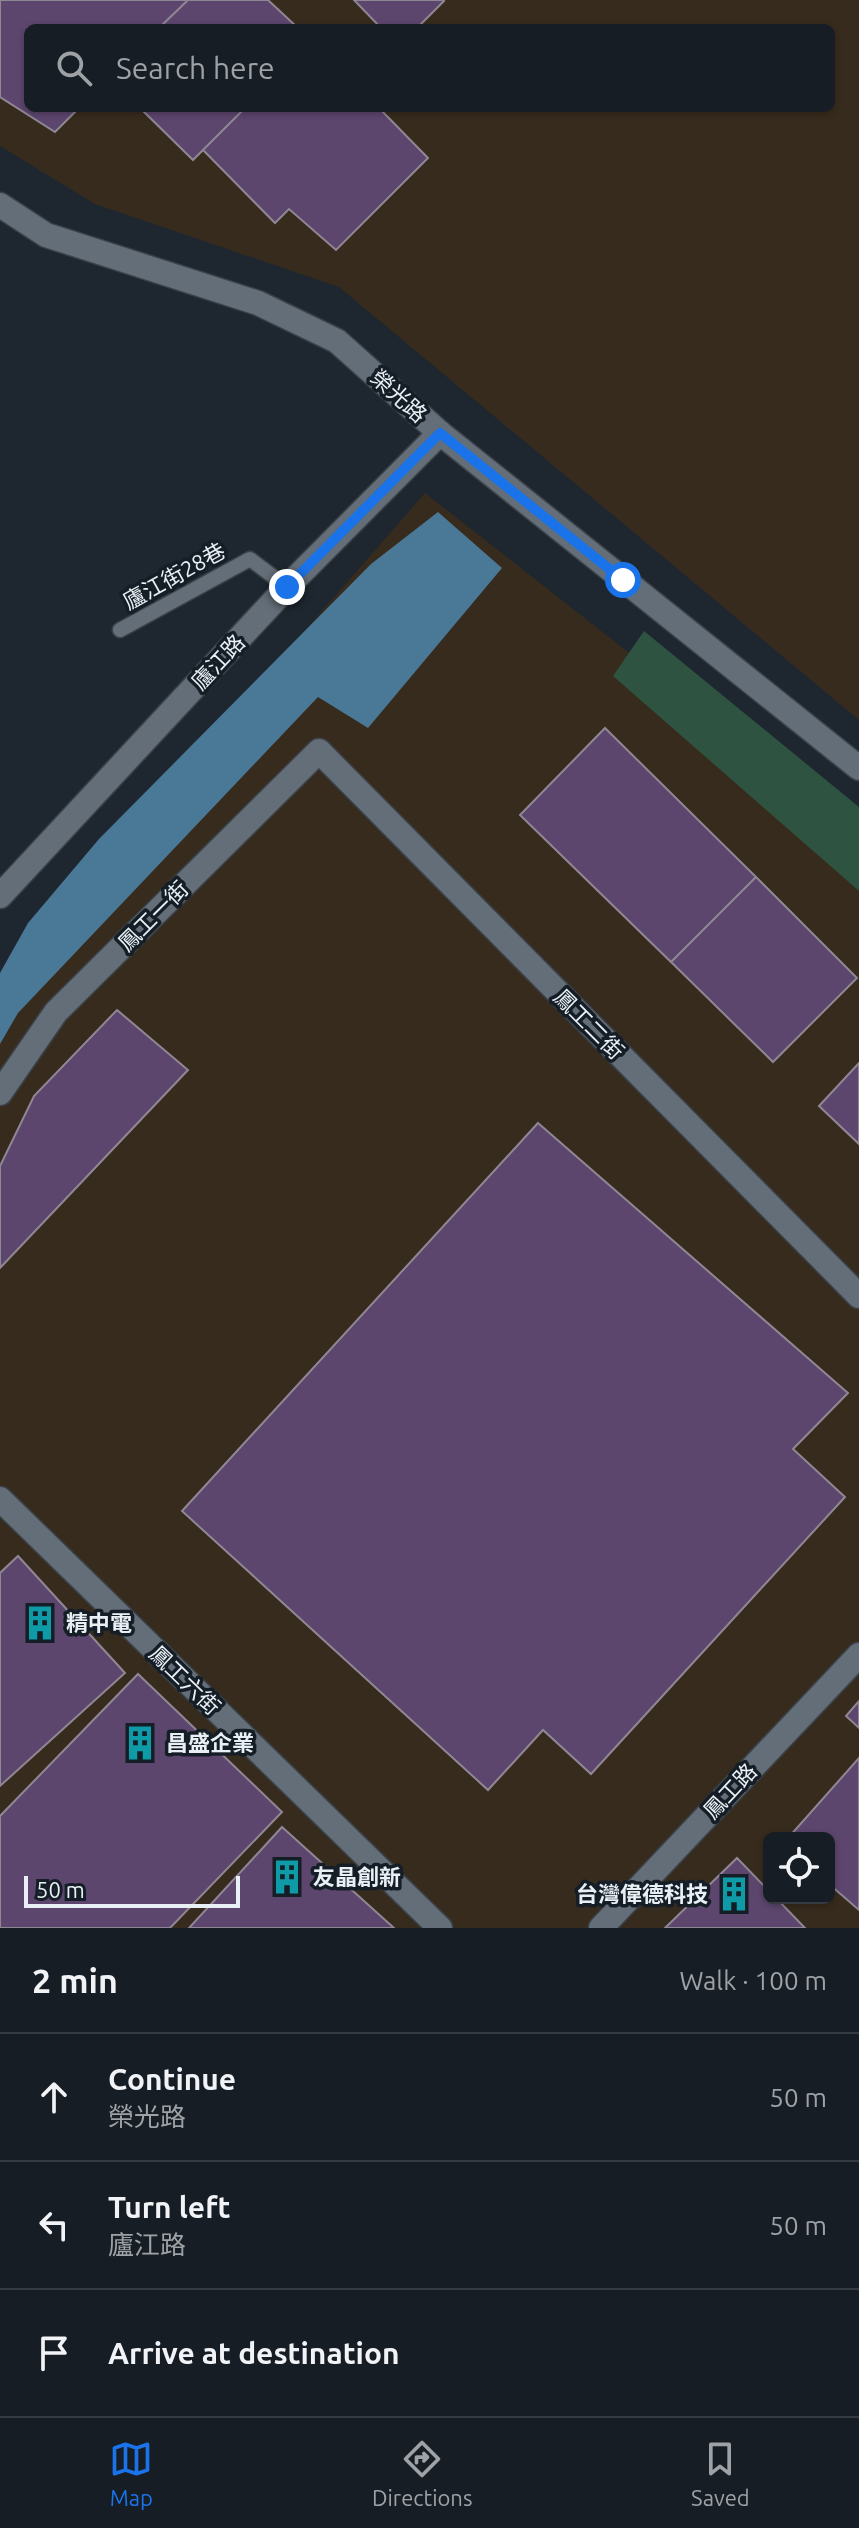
<!DOCTYPE html>
<html lang="en">
<head>
<meta charset="utf-8">
<style>
	body { margin:0; font-family:Ubuntu,"Noto Sans TC",sans-serif; background:#232a31; color:#f1f3f6 }
	.controls { position:absolute; right:24px; bottom:24px; display:grid; overflow:hidden; border-radius:12px; box-shadow:0 2px 6px #0004 }
	.controls button { width:72px; height:72px; display:grid; place-items:center; padding:0; border:0; border-bottom:2px solid #353b41; background:#161d24; color:#f1f3f6; font:40px sans-serif }
	.scale { position:absolute; left:24px; bottom:20px; width:216px; box-sizing:border-box; padding-left:8px; border:4px solid #e9f0f5; border-top:0; font-size:22px; line-height:28px; white-space:nowrap; color:#e9f0f5; -webkit-text-stroke:6px #151e26; paint-order:stroke }
	.stop { position:absolute; width:24px; height:24px; margin:-18px; border:6px solid #1a73e8; border-radius:50%; background:#fff }
	.stop.end { background:#1a73e8; border-color:#fff; box-shadow:0 2px 8px #0008 }
	.list { margin:0; padding:0; list-style:none }
	h2 { display:flex; justify-content:space-between; align-items:center; height:104px; margin:0; padding:0 32px; font-size:34px }
	h2 small { font-size:26px; font-weight:400; color:#9ea2a6 }
	.list li { display:grid; grid-template-columns:52px 1fr auto; gap:24px; align-items:center; box-sizing:border-box; height:128px; padding:0 32px; border-top:2px solid #353b41 }
	.list b { display:block; font-size:30px; white-space:nowrap }
	.list p { margin:0; font-size:26px; white-space:nowrap; color:#9ea2a6 }
	.list em { font-size:26px; font-style:normal; color:#9ea2a6 }
	.icon { flex:none; width:44px; height:44px; fill:none; stroke:currentColor; stroke-width:2; stroke-linecap:round; stroke-linejoin:round }
	.map { position:relative; flex:none; width:859px; height:1928px; overflow:hidden }
	.search { position:absolute; background:#161d24; box-shadow:0 2px 6px #0004; left:24px; right:24px; top:24px; height:88px; display:flex; align-items:center; gap:20px; box-sizing:border-box; padding:0 28px; border-radius:12px; color:#9ea2a6; font-size:30px }
	.sheet { height:488px; background:#161d24 }
	nav { display:flex; justify-content:space-around; align-items:center; box-sizing:border-box; height:112px; border-top:2px solid #353b41; background:#161d24; font-size:22px; color:#9ea2a6 }
	nav a { display:grid; justify-items:center; gap:4px }
	nav .on { color:#1a73e8 }
	.map>svg:first-child { display:block }
	.industrial { fill:#372b1d; fill-rule:evenodd }
	.green { fill:#2f5341 }
	.water { fill:#4a7897 }
	.building { fill:#5d466e; stroke:#8f8894; stroke-width:2 }
	.lines { fill:none; stroke-linecap:round; stroke-linejoin:round }
	.lane-casing { stroke:#3a4148; stroke-width:17 }
	.street-casing { stroke:#3a4148; stroke-width:27 }
	.secondary-casing { stroke:#3a4148; stroke-width:27 }
	.lane { stroke:#646e78; stroke-width:14 }
	.street { stroke:#646e78; stroke-width:24 }
	.secondary { stroke:#646e78; stroke-width:24 }
	.route { stroke:#1a73e8; stroke-width:10 }
	.labels { text-anchor:middle; stroke-width:7; stroke-linejoin:round; paint-order:stroke }
	.street-label { font-size:22px; fill:#e9f0f5; stroke:#151e26 }
	.poi-label { font-size:22px; font-weight:bold; fill:#e9f0f5; stroke:#151e26; text-anchor:start }
</style>
</head>
<body>
<div class="map">
<svg width="859" height="1928" viewBox="0 0 859 1928">
	<rect width="100%" height="100%" fill="#1e2730"/>
	<path class="industrial" d="M0,0H859V720L339,287L95,204L0,146ZM28,28H831V108H28Z
		M425,493L859,833V1928H0V980ZM769,1838H829V1898H769Z"/>
	<path class="green" d="M644,631L859,807V891L613,676Z"/>
	<path class="water" d="M438,512L502,568L368,728L318,697L18,1013L0,1044V973L28,923L99,839L371,564Z"/>
	<path class="building" d="M0,0H188L159,28H28V108H79L55,132L0,97Z
		M188,0H268L298,28H159Z
		M354,0H443L444,1L417,28H381Z
		M140,108H245L193,160Z
		M245,108H379L428,158L336,250L289,209L275,223L203,150Z
		M605,728L756,877L671,962L520,815Z
		M756,877L857,978L773,1062L671,962Z
		M117,1010L188,1070L0,1268V1166L34,1096Z
		M859,1063V1144L819,1106Z
		M538,1123L848,1393L793,1449L845,1497L591,1774L543,1730L488,1790L182,1511Z
		M18,1556L125,1673L0,1786V1573Z
		M138,1674L282,1812L170,1928H0V1816Z
		M859,1701V1728L846,1716Z
		M859,1758V1910L829,1884V1838H788Z
		M282,1827L394,1928H189Z
		M737,1858L769,1891V1898H776L805,1928H665Z"/>
	<g class="lines">
		<g class="lane-casing">
			<path id="lane" d="M120,630L250,559L287,587"/>
		</g>
		<g class="street-casing">
			<path id="street" d="M0,896L287,587L440,433
				M0,1093L56,1012L319,751L859,1296
				M0,1499L440,1928
				M601,1928L859,1655"/>
		</g>
		<g class="secondary-casing">
			<path id="secondary" d="M0,205L46,235L258,303L337,341L440,433L859,768"/>
		</g>
		<use href="#lane" class="lane"/>
		<use href="#street" class="street"/>
		<use href="#secondary" class="secondary"/>
	</g>
	<g class="lines">
		<path class="route" d="M287,587L440,433L623,580"/>
	</g>
	<defs>
		<g id="building-bare" transform="scale(2.76)"><path d="M-4-6H4V6H1V3H-1V6H-4ZM-2.5-4.3h1.7v1.8h-1.7ZM.8-4.3h1.7v1.8H.8ZM-2.5-1h1.7V.8h-1.7ZM.8-1h1.7V.8H.8Z" fill="#0f9aa8" stroke="#151e26" stroke-width="2.5" paint-order="stroke"/></g>
	</defs>
	<g fill-rule="evenodd">
		<use href="#building-bare" x="40" y="1623"/>
		<use href="#building-bare" x="140" y="1743"/>
		<use href="#building-bare" x="287" y="1877"/>
		<use href="#building-bare" x="734" y="1894"/>
	</g>
	<g class="labels">
		<g class="street-label">
			<text transform="translate(399 396) rotate(42)" y="8">榮光路</text>
			<text transform="translate(174 576) rotate(-29)" y="8">廬江街28巷</text>
			<text transform="translate(218 662) rotate(-47)" y="8">廬江路</text>
			<text transform="translate(153 916) rotate(-45)" y="8">鳳工一街</text>
			<text transform="translate(589 1024) rotate(45)" y="8">鳳工二街</text>
			<text transform="translate(185 1680) rotate(44)" y="8">鳳工六街</text>
			<text transform="translate(730 1791) rotate(-47)" y="8">鳳工路</text>
		</g>
		<g class="poi-label">
			<text x="66" y="1631">精中電</text>
			<text x="166" y="1751">昌盛企業</text>
			<text x="313" y="1885">友晶創新</text>
			<text x="708" y="1902" text-anchor="end">台灣偉德科技</text>
		</g>
	</g>
</svg>
<div class="controls">
<button><svg class="icon" aria-label="locate" viewBox="0 0 24 24"><circle cx="12" cy="12" r="6"/><path d="M12 2v4M12 18v4M2 12h4M18 12h4"/></svg></button>
</div>
<div class="scale">50 m</div>
<div class="stop" style="left:623px;top:580px"></div>
<div class="stop end" style="left:287px;top:587px"></div>
<div class="search"><svg class="icon" aria-label="search" viewBox="0 0 24 24"><circle cx="10" cy="10" r="6"/><path d="M15 15l6 6"/></svg>Search here</div>
</div>
<section class="sheet">
<h2>2 min<small>Walk · 100 m</small></h2>
<ul class="list">
<li><svg class="icon" aria-label="ahead" viewBox="0 0 24 24"><path d="M12 20V5M6 11l6-6 6 6"/></svg><div><b>Continue</b><p>榮光路</p></div><em>50 m</em></li>
<li><svg class="icon" aria-label="left" viewBox="0 0 24 24"><path d="M17 20v-9H6M10 6l-5 5 5 5"/></svg><div><b>Turn left</b><p>廬江路</p></div><em>50 m</em></li>
<li><svg class="icon" aria-label="arrive" viewBox="0 0 24 24"><path d="M6 21V4h12l-3 4 3 4H6"/></svg><div><b>Arrive at destination</b></div></li>
</ul>
</section>
<nav>
<a class="on"><svg class="icon" aria-label="map" viewBox="0 0 24 24"><path d="M3 6l6-2 6 2 6-2v14l-6 2-6-2-6 2zM9 4v14M15 6v14"/></svg>Map</a>
<a><svg class="icon" aria-label="directions" viewBox="0 0 24 24"><path d="M12 3l9 9-9 9-9-9zM9 14v-3h6M13 9l2 2-2 2"/></svg>Directions</a>
<a><svg class="icon" aria-label="saved" viewBox="0 0 24 24"><path d="M7 4h10v16l-5-4-5 4z"/></svg>Saved</a>
</nav>
</body>
</html>
